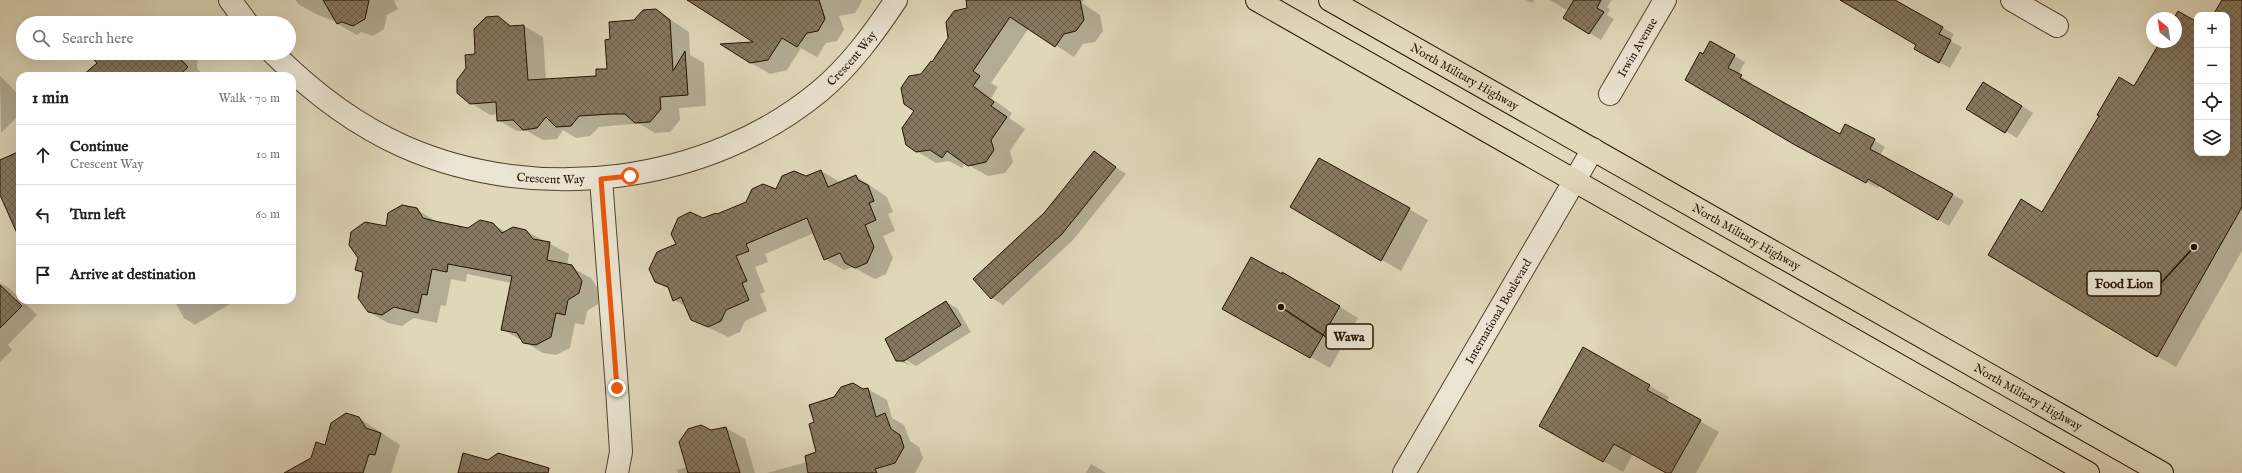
<!DOCTYPE html>
<html lang="en">
<head>
<meta charset="utf-8">
<style>
	body { margin:0; font-family:"IM FELL English",serif; background:#f6f6f6; color:#222 }
	.controls { position:absolute; right:12px; top:12px; display:grid; overflow:hidden; border-radius:8px; box-shadow:0 4px 16px #0002 }
	.controls button { width:36px; height:36px; display:grid; place-items:center; padding:0; border:0; border-bottom:1px solid #e0e0e0; background:#fff; color:#222; font:20px sans-serif }
	.compass { position:absolute; left:2146px; top:12px; width:36px; height:36px; border-radius:50%; background:#fff; box-shadow:0 4px 16px #0002; rotate:330deg }
	.stop { position:absolute; width:12px; height:12px; margin:-9px; border:3px solid #ea580c; border-radius:50%; background:#fff }
	.stop.end { background:#ea580c; border-color:#fff; box-shadow:0 1px 4px #0008 }
	.list { margin:0; padding:0; list-style:none }
	h2 { display:flex; justify-content:space-between; align-items:center; height:52px; margin:0; padding:0 16px; font-size:17px }
	h2 small { font-size:13px; font-weight:400; color:#767676 }
	.list li { display:grid; grid-template-columns:26px 1fr auto; gap:12px; align-items:center; box-sizing:border-box; height:60px; padding:0 16px; border-top:1px solid #e0e0e0 }
	.list b { display:block; font-size:15px; white-space:nowrap }
	.list p { margin:0; font-size:13px; white-space:nowrap; color:#767676 }
	.list em { font-size:13px; font-style:normal; color:#767676 }
	.icon { flex:none; width:22px; height:22px; fill:none; stroke:currentColor; stroke-width:2; stroke-linecap:round; stroke-linejoin:round }
	.map { position:relative; flex:none; width:2242px; height:473px; overflow:hidden }
	.search { position:absolute; background:#fff; box-shadow:0 4px 16px #0002; left:16px; top:16px; width:280px; height:44px; display:flex; align-items:center; gap:10px; box-sizing:border-box; padding:0 14px; border-radius:22px; color:#767676; font-size:15px }
	.panel { position:absolute; background:#fff; box-shadow:0 4px 16px #0002; left:16px; top:72px; width:280px; height:232px; border-radius:12px }
	.map>svg:first-child { display:block }
	.shadow { fill:#0003 }
	.building { fill:url(#building-cross-hatch); stroke:#251100 }
	.lines { fill:none; stroke-linecap:round; stroke-linejoin:round }
	.minor-casing { stroke:#54422e; stroke-width:24 }
	.primary-casing { stroke:#251100; stroke-width:24 }
	.minor { stroke:#eae5d2; stroke-width:22 }
	.primary { stroke:#dfd7b9; stroke-width:22 }
	.route { stroke:#ea580c; stroke-width:5 }
	.labels { text-anchor:middle; stroke-width:3.5; stroke-linejoin:round; paint-order:stroke }
	.street-label { font-size:12px; fill:#251100; stroke:#eae5d2 }
	.leader { fill:none; stroke:#251100; stroke-width:1.5 }
	.callout-dot { fill:#251100; stroke:#eae5d2; stroke-width:1.5 }
	.callout { fill:#eae5d2; stroke:#251100; stroke-width:1.5 }
	.callout-label { font-size:13px; text-anchor:middle; font-weight:bold; fill:#251100 }
</style>
</head>
<body>
<div class="map">
<svg width="2242" height="473" viewBox="0 0 2242 473">
	<defs>
		<pattern id="building-cross-hatch" width="8" height="8" patternUnits="userSpaceOnUse"><rect width="8" height="8" fill="#867860"/><path d="M0 0l8 8M0 8l8-8" fill="none" stroke="#6d614d"/></pattern>
	</defs>
	<rect width="100%" height="100%" fill="#dfd7b9"/>
	<filter id="stains"><feTurbulence type="fractalNoise" baseFrequency=".005" numOctaves="4"/><feColorMatrix values="0 0 0 0 .2 0 0 0 0 .09 0 0 0 0 .02 0 0 0 .5 -.17"/></filter>
	<radialGradient id="worn" r=".72"><stop offset=".6" stop-color="#630" stop-opacity="0"/><stop offset="1" stop-color="#630" stop-opacity=".3"/></radialGradient>
	<path class="shadow" d="M296,0H396L394,1L398,9L387,15L384,29L373,36L361,32L357,35L338,24L336,20L334,21L318,15L298,4Z
		M706,0H862V1L855,13L839,16L844,30L837,41L826,43L817,57L801,48L787,70L770,74L751,63L756,42Z
		M967,0H1084L1082,3L1100,15L1103,31L1095,42L1083,44L1074,57L1029,28L991,83L998,87L991,98L1012,113L1009,118L1025,129L1010,151L1013,162L1005,173L988,176L965,163L962,168L949,161L936,163L916,151L922,75L968,9Z
		M1526,0H1534L1532,3Z
		M1550,0H1612L1607,7L1610,9L1607,15L1614,19L1601,40L1564,18L1568,11Z
		M1843,0H1893L1954,34L1950,41L1962,47L1950,68L1926,55L1918,44Z
		M2223,0H2242V251L2176,367L2157,356L2043,213L2135,87L2161,42H2176L2175,18L2179,12L2197,22V153H2227V15H2214Z
		M656,10L689,32L690,55L704,63L706,106L679,108L680,120L670,132L655,133L640,124H631L599,127L590,136L576,138L563,130L557,139L543,140L527,131H517L498,120V114L490,115L471,103L476,55L498,18L514,27L524,26L543,37L546,80L597,76L608,70L611,40L635,21Z
		M1711,42L1745,62L1738,75L1752,83L1751,85L1840,136L1874,140L1885,147L1880,155L1964,201L1949,226L1880,185L1878,188L1807,151L1703,55Z
		M95,53H196L198,56L197,68L204,76H83L98,63L92,56Z
		M0,76L20,96V114L1,133Z
		M1995,89L2033,113L2017,138L1968,108Z
		M1094,152L1126,174L1073,240L1003,305L992,298L975,279L1045,213Z
		M821,171L840,182L856,176L887,197L893,212L888,214L895,231L883,236L893,258L886,274L875,279L853,267L844,270L825,259L814,233L765,254L768,262L755,267L765,292L760,294L767,311L745,321L740,332L728,337L692,319L687,307L674,300L669,289L655,281L677,245L703,220L718,215Z
		M1291,207L1409,209L1428,220L1401,271Z
		M416,209L437,222L468,229L492,224L506,232L526,231L569,254L567,265L591,278L600,292L598,304L587,311L584,325L575,323L570,348L556,355L543,353L502,329L511,283L467,274L466,282L451,279L446,306L441,305L437,323L414,318L402,326L388,323L369,312L364,274L356,270L387,227Z
		M0,283L9,288L37,315L8,345L12,350L0,362Z
		M174,300H232L233,302L195,325L184,318Z
		M946,302L957,308L971,332L916,366L904,359V361L912,366L897,360Z
		M1340,307L1358,318L1330,368L1242,319Z
		M1584,349L1669,397L1666,402L1719,432L1696,473H1667L1633,454L1623,472L1559,437Z
		M868,389L887,400L892,418L904,425L910,441L919,447L923,458L915,473H767L807,462L817,453L864,390Z
		M359,418L400,445L391,473H299L312,458Z
		M726,428L745,439L755,473H678L677,470L687,467L711,432Z
		M1091,464L1106,473H1086Z"/>
	<path class="building" d="M323,0H369L365,19L353,26L342,22L337,24Z
		M687,0H819L825,19L818,31L807,33L797,47L782,38L768,60L750,63L720,44L753,42Z
		M966,0H1080L1084,20L1076,31L1064,34L1055,47L1010,17L973,71L980,76L973,86L994,102L991,106L1007,117L991,140L994,150L986,162L968,166L947,151L942,158L930,150L916,152L906,145L902,128L914,111L904,104L901,88L909,76L921,74L931,61L932,62L948,38L946,22L954,11L967,8Z
		M1574,0H1601L1597,8L1604,12L1589,34L1563,18Z
		M1840,0H1895L1943,27L1939,34L1951,40L1939,63L1914,49L1916,45Z
		M2222,0H2242V207L2157,357L1988,255L2021,199L2042,212L2099,116L2097,115L2119,77L2134,86L2160,42H2176V18H2174L2178,11L2197,22V153H2227V15H2213Z
		M656,9L670,20L673,71L685,51L688,95L660,97L661,109L650,122L635,123L625,114H611L579,116L571,126L556,127L546,117L537,128L523,130L513,120L497,121L496,102L470,104L457,93V80L466,68L465,55L475,54L474,29L486,17L498,16L510,26L524,25L528,80L596,76V69H607L605,40L610,39L609,22L634,20L643,10Z
		M1710,41L1735,55L1728,68L1742,75L1740,78L1840,134L1845,124L1875,139L1870,149L1953,194L1938,220L1868,179L1866,183L1795,145L1685,80L1700,52L1703,54Z
		M95,53H175L188,67L178,76H82L97,63L91,57Z
		M1983,82L2022,106L2005,133L1966,109Z
		M20,151V240L0,195V160Z
		M1094,151L1116,167L1062,234L991,299L973,279L1044,213Z
		M1319,158L1410,208L1381,261L1290,207Z
		M821,170L828,187L856,175L858,180L868,185L874,201L869,203L876,220L865,225L874,247L867,263L855,268L845,263L840,253L824,260L807,218L746,244L749,251L736,256L747,281L742,283L749,300L726,310L721,321L708,327L691,320L681,297L673,301L668,287L655,282L649,269L657,252L676,244L671,234L678,218L690,212L703,218L716,213L717,214L746,202L752,189L763,184L776,189L782,176L794,171L806,176Z
		M402,205L417,208L423,218L439,222L468,228L480,220L493,223L502,233L513,227L526,230L533,239L550,242L547,260L572,265L582,281L579,293L568,300L565,315L556,313L551,337L536,345L523,343L517,333L501,330L512,276L448,264L447,272L432,269L427,295L422,294L418,313L394,307L382,315L368,312L358,298L363,272L355,270L358,258L349,245L351,232L365,222L386,226L388,213Z
		M1251,257L1282,274V272L1340,306L1310,358L1222,309Z
		M0,285L22,306L0,328Z
		M946,301L961,325L904,361H896L885,339Z
		M1583,347L1650,385L1647,390L1701,420L1671,473H1666L1614,444L1603,462L1539,426Z
		M853,383L863,389L868,388L876,417L885,413L891,429L900,435L904,447L895,463L875,469L877,473H808L805,456L816,452L809,424L814,422L809,405L834,397L841,387Z
		M346,413L359,417L366,428L381,433L375,455L369,454L363,473H284L311,458L316,442L325,445L331,423Z
		M701,425L711,430L726,427L740,473H688L679,442L688,429Z
		M463,453L488,460L498,453L549,468L548,473H458Z"/>
	<g class="lines">
		<g class="minor-casing">
			<g id="minor">
				<path d="M230,0L247,23"/>
				<path d="M2012,0L2057,26"/>
				<path id="s1" d="M273,53C311,91 355,125 405,147C537,205 708,184 820,91C850,66 874,33 896,0"/>
				<path id="s2" d="M1610,94L1665,0"/>
				<path d="M601,179L617,388L621,452L617,473"/>
				<path id="s3" d="M1404,473L1593,149"/>
			</g>
		</g>
		<g class="primary-casing">
			<g id="primary">
				<path d="M1257,0L2088,473"/>
				<path id="s4" d="M1330,0L2162,473"/>
			</g>
		</g>
		<use href="#minor" class="minor"/>
		<use href="#primary" class="primary"/>
	</g>
	<g class="lines">
		<path class="route" d="M617,388L601,179L630,176"/>
	</g>
	<g class="labels">
		<g class="street-label">
			<text dy="4" stroke="none"><textPath href="#s2" startOffset="54">Irwin Avenue</textPath></text>
			<text dy="4" stroke="none"><textPath href="#s1" startOffset="648">Crescent Way</textPath></text>
			<text dy="4" stroke="none"><textPath href="#s4" startOffset="155">North Military Highway</textPath></text>
			<text dy="4" stroke="none"><textPath href="#s1" startOffset="313">Crescent Way</textPath></text>
			<text dy="4" stroke="none"><textPath href="#s4" startOffset="479">North Military Highway</textPath></text>
			<text dy="4" stroke="none"><textPath href="#s3" startOffset="187">International Boulevard</textPath></text>
			<text dy="4" stroke="none"><textPath href="#s4" startOffset="803">North Military Highway</textPath></text>
		</g>
	</g>
	<path class="leader" d="M2194 247L2161 283M1281 307L1326 337"/>
	<g class="callout-dot">
		<circle cx="2194" cy="247" r="4"/>
		<circle cx="1281" cy="307" r="4"/>
	</g>
	<g class="callout">
		<rect x="2087" y="271" width="74" height="25" rx="4"/>
		<rect x="1326" y="324" width="47" height="25" rx="4"/>
	</g>
	<g class="callout-label">
		<text x="2124" y="288">Food Lion</text>
		<text x="1349" y="341">Wawa</text>
	</g>
	<rect width="100%" height="100%" filter="url(#stains)"/>
	<rect width="100%" height="100%" fill="url(#worn)"/>
</svg>
<div class="controls">
<button>+</button>
<button>−</button>
<button><svg class="icon" aria-label="locate" viewBox="0 0 24 24"><circle cx="12" cy="12" r="6"/><path d="M12 2v4M12 18v4M2 12h4M18 12h4"/></svg></button>
<button><svg class="icon" aria-label="layers" viewBox="0 0 24 24"><path d="M12 4l9 5-9 5-9-5zM3 14l9 5 9-5"/></svg></button>
</div>
<svg class="compass" viewBox="-18 -18 36 36"><path d="M0-13l5 13h-10z" fill="#e53935"/><path d="M0 13l5-13h-10z" fill="#767676"/></svg>
<div class="stop" style="left:630px;top:176px"></div>
<div class="stop end" style="left:617px;top:388px"></div>
<div class="search"><svg class="icon" aria-label="search" viewBox="0 0 24 24"><circle cx="10" cy="10" r="6"/><path d="M15 15l6 6"/></svg>Search here</div>
<section class="panel">
<h2>1 min<small>Walk · 70 m</small></h2>
<ul class="list">
<li><svg class="icon" aria-label="ahead" viewBox="0 0 24 24"><path d="M12 20V5M6 11l6-6 6 6"/></svg><div><b>Continue</b><p>Crescent Way</p></div><em>10 m</em></li>
<li><svg class="icon" aria-label="left" viewBox="0 0 24 24"><path d="M17 20v-9H6M10 6l-5 5 5 5"/></svg><div><b>Turn left</b></div><em>60 m</em></li>
<li><svg class="icon" aria-label="arrive" viewBox="0 0 24 24"><path d="M6 21V4h12l-3 4 3 4H6"/></svg><div><b>Arrive at destination</b></div></li>
</ul>
</section>
</div>
</body>
</html>
